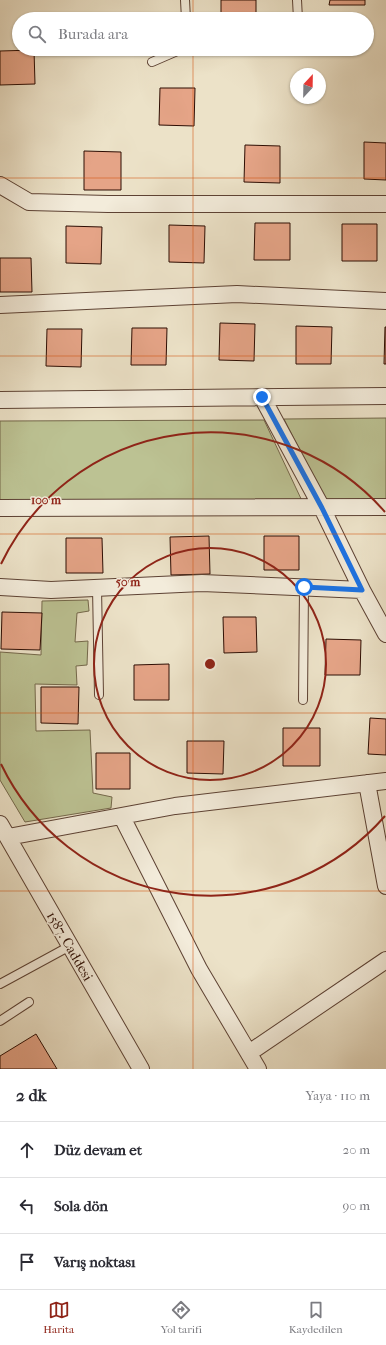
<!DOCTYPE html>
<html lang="tr">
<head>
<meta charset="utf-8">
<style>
	body { margin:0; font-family:"IM FELL French Canon",serif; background:#f2f2f3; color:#2b2b33 }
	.compass { position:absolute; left:290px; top:68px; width:36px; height:36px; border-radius:50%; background:#fff; box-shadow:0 1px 3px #0004; rotate:22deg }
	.stop { position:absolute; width:12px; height:12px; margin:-9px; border:3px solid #1a73e8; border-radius:50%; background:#fff }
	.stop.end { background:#1a73e8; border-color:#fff; box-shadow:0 1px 4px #0008 }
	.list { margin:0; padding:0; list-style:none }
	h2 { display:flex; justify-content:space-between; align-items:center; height:52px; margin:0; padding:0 16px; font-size:17px }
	h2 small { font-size:13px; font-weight:400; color:#7c7c81 }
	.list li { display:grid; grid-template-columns:26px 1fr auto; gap:12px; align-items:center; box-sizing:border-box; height:56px; padding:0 16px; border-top:1px solid #e1e1e2 }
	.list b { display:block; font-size:15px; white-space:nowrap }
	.list em { font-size:13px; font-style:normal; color:#7c7c81 }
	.icon { flex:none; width:22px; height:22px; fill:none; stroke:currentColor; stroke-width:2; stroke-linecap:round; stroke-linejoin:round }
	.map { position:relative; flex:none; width:386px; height:1069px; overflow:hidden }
	.search { position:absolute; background:#fff; box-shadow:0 1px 3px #0004; left:12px; right:12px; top:12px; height:44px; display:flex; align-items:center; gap:10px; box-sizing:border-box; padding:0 14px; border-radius:22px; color:#7c7c81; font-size:15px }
	.sheet { height:220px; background:#fff }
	nav { display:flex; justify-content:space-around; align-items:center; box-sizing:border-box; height:56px; border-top:1px solid #e1e1e2; background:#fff; font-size:11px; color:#7c7c81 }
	nav a { display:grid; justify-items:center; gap:2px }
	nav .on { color:#8f2418 }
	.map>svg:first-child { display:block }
	.green { fill:#bcc293; stroke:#74684b }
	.building { fill:#e5a487; stroke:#2d0d03 }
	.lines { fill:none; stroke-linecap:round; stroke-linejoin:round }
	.lane-casing { stroke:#5d4234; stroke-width:10 }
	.street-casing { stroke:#5d4234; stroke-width:18 }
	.lane { stroke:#f3ecdb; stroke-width:8 }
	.street { stroke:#f3ecdb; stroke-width:16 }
	.route { stroke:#1a73e8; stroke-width:5 }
	.grid { fill:none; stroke:#d5510b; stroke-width:1; stroke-opacity:0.55 }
	.ring { fill:none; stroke:#8f2418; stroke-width:2 }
	.labels { text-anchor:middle; stroke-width:3; stroke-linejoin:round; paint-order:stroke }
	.street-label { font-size:14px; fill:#2d0d03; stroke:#f3ecdb }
	.centre { fill:#8f2418; stroke:#f3ecdb; stroke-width:2 }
	.ring-label { font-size:12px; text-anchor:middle; font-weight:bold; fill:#8f2418; stroke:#f3ecdb; stroke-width:3; stroke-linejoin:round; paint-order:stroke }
</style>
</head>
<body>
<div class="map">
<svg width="386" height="1069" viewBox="0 0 386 1069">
	<rect width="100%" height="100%" fill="#ece2c8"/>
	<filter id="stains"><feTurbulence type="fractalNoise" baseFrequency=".005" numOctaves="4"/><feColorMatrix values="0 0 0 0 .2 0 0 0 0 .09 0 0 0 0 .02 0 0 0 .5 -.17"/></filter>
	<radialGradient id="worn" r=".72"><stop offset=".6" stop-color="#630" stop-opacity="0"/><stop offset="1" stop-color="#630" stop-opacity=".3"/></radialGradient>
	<path class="green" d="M386,418V499L325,501L284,419Z
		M264,420L303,503L0,505V421Z
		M88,600L89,611L77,613L75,642L88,641L87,665L76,666L77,685L35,684L36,731L90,730L93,793L112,797L111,808L25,822L0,780V652L41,655L42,601Z"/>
	<path class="building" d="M221,0H256V16L221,15Z
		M330,0H365V5H329Z
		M34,50L35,84L0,85V51Z
		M160,88H195L194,126L159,125Z
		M364,142L386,143V180L364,179Z
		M245,145L280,146V183L244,182Z
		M84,151L121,152V190H84Z
		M255,223H290V260H254Z
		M342,224H377V261H342Z
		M169,225L205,226L204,263L169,262Z
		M66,226L102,227L101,264L66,263Z
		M0,258H31L32,292H0Z
		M220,323L255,324L254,361L219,360Z
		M296,326L332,327L331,364H296Z
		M385,327H386V364H384Z
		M132,328H167L166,365H131Z
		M47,329H82L81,367L46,366Z
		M209,536L210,574L171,575L170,537Z
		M264,536H299V570H264Z
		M66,538H102L103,573H66Z
		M2,612L42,613L40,650L1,649Z
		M223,617H256L257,652L224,653Z
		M326,639L361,640L360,675H325Z
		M169,664V700H134V665Z
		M41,687H79L78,724L41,723Z
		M370,718L386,719V755L368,754Z
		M283,728H320V766H283Z
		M187,741H224L223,774L187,773Z
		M96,753H130V789H96Z
		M36,1034L57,1069H0V1056Z"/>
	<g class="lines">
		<g class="lane-casing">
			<path id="lane" d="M185,0L186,19
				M297,0L298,19
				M152,62L182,49
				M97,588L99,695
				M303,700L304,587
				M0,984L70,946
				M0,1021L29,1002"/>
		</g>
		<g class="street-casing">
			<path id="street" d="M0,185L29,202L108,204H386
				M0,305L237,294L386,301
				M262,397L322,508L362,590
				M0,400L386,396
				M0,508L386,507
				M0,587L51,590L202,583L362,590L386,634
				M367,783L386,886
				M122,817L199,969L258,1069
				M0,824L141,1069
				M8,837L175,806L386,781
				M249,1053L386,960"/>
		</g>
		<use href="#lane" class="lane"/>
		<use href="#street" class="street"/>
	</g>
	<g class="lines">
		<path class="route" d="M262,397L322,508L362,590L304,587"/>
	</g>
	<path class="grid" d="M193,0V19M193,49V1069M0,178H386M0,356H386M0,534H386M0,713H386M0,891H386"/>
	<g class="ring">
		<circle cx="210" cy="664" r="116"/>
		<path d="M385 816A232 232 0 0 1 1 764M1 564A232 232 0 0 1 385 512"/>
	</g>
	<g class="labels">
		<g class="street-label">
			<text transform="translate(70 946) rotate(60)" y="5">1587. Caddesi</text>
		</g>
	</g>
	<circle cx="210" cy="664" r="6" class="centre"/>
	<g class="ring-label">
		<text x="46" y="504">100 m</text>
		<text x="128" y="586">50 m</text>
	</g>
	<rect width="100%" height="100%" filter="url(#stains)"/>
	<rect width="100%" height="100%" fill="url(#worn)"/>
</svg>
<svg class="compass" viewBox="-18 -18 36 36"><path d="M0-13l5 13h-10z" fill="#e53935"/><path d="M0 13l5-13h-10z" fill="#7c7c81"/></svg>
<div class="stop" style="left:304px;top:587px"></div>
<div class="stop end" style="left:262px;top:397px"></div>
<div class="search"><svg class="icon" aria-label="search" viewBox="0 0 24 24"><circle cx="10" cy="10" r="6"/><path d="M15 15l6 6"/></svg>Burada ara</div>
</div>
<section class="sheet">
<h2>2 dk<small>Yaya · 110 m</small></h2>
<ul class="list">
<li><svg class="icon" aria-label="ahead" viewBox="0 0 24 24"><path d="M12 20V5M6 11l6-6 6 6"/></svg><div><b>Düz devam et</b></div><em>20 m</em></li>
<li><svg class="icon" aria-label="left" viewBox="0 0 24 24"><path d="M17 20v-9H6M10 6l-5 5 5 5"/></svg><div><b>Sola dön</b></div><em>90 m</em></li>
<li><svg class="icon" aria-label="arrive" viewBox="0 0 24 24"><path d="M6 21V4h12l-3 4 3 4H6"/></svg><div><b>Varış noktası</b></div></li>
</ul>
</section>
<nav>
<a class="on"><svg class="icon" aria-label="map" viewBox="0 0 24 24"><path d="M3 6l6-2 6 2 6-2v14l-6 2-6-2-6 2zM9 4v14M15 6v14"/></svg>Harita</a>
<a><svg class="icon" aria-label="directions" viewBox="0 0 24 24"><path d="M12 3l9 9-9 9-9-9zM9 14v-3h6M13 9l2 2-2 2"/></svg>Yol tarifi</a>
<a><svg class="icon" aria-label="saved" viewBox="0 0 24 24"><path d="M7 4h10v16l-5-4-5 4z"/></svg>Kaydedilen</a>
</nav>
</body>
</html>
